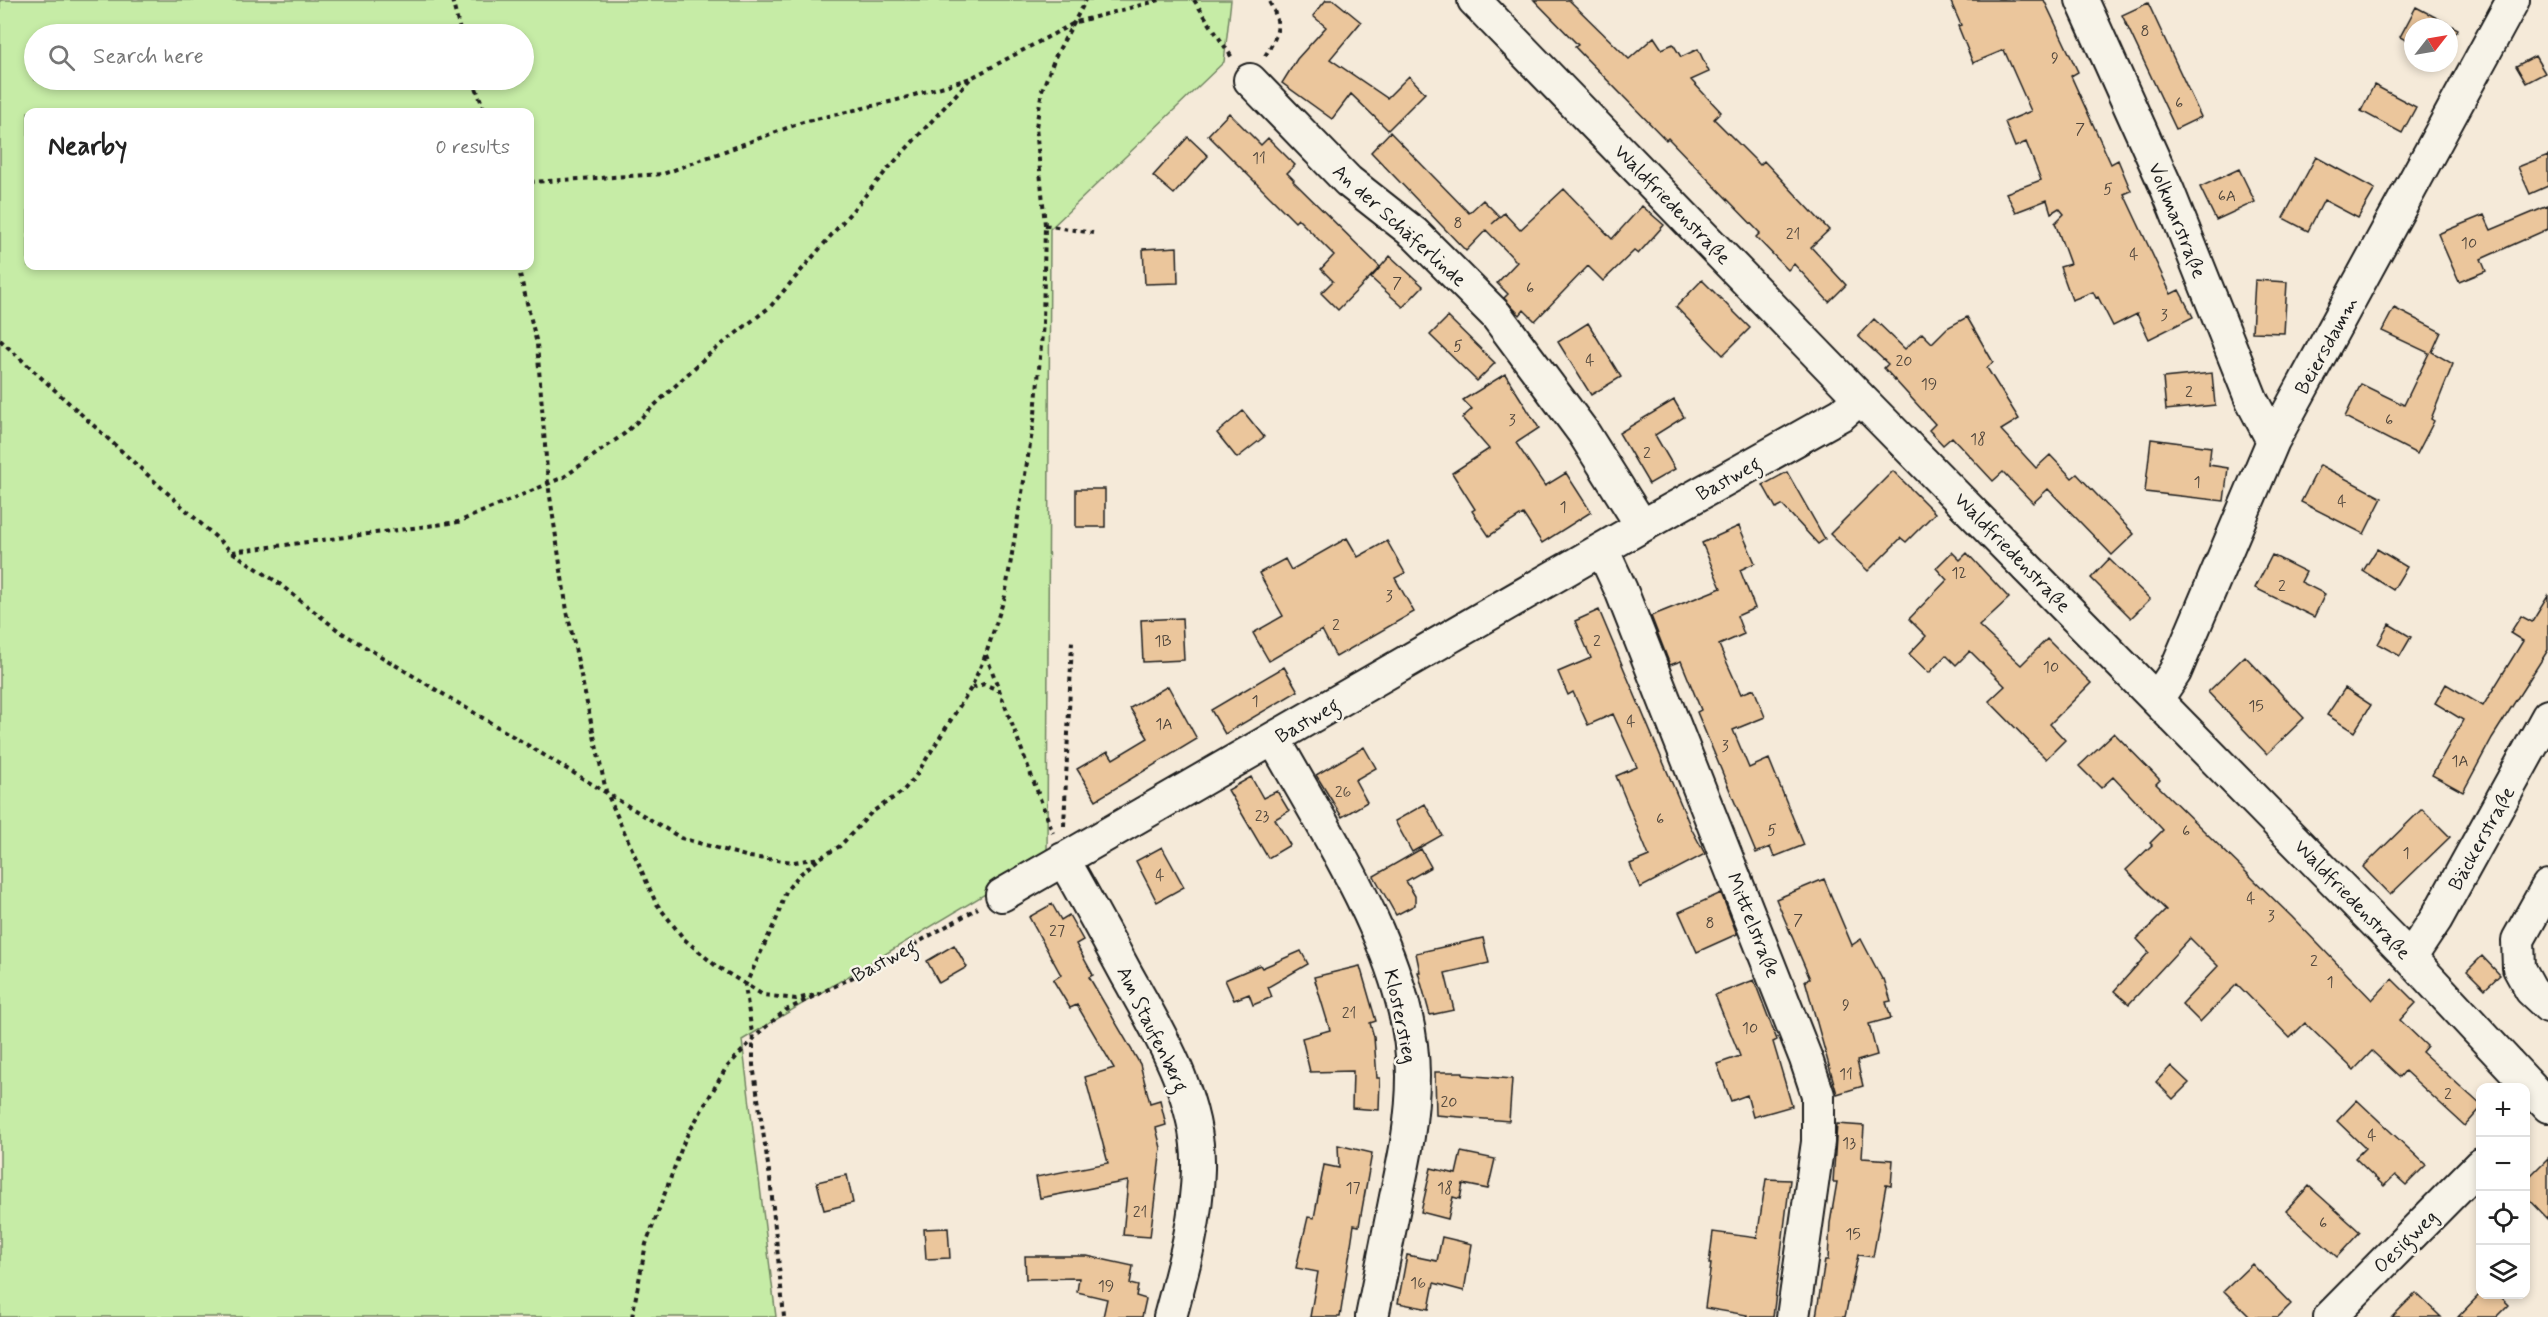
<!DOCTYPE html>
<html lang="en">
<head>
<meta charset="utf-8">
<style>
	body { margin:0; font-family:Mynerve,sans-serif; background:#f6f6f6; color:#222 }
	.controls { position:absolute; right:18px; bottom:18px; display:grid; overflow:hidden; border-radius:12px; box-shadow:0 3px 9px #0003 }
	.controls button { width:54px; height:54px; display:grid; place-items:center; padding:0; border:0; border-bottom:2px solid #e0e0e0; background:#fff; color:#222; font:30px sans-serif }
	.compass { position:absolute; left:2404px; top:18px; width:54px; height:54px; border-radius:50%; background:#fff; box-shadow:0 3px 9px #0003; rotate:59deg }
	.list { margin:0; padding:0; list-style:none }
	h2 { display:flex; justify-content:space-between; align-items:center; height:78px; margin:0; padding:0 24px; font-size:26px }
	h2 small { font-size:20px; font-weight:400; color:#767676 }
	.icon { flex:none; width:33px; height:33px; fill:none; stroke:currentColor; stroke-width:2; stroke-linecap:round; stroke-linejoin:round }
	.map { position:relative; flex:none; width:2548px; height:1317px; overflow:hidden }
	.search { position:absolute; background:#fff; box-shadow:0 3px 9px #0003; left:24px; top:24px; width:510px; height:66px; display:flex; align-items:center; gap:15px; box-sizing:border-box; padding:0 21px; border-radius:33px; color:#767676; font-size:22px }
	.panel { position:absolute; background:#fff; box-shadow:0 3px 9px #0003; left:24px; top:108px; width:510px; height:162px; border-radius:12px }
	.map>svg:first-child { display:block }
	.green { fill:#c6eca6; stroke:#718461; stroke-width:1.5; fill-rule:evenodd }
	.building { fill:#ebc69c; stroke:#1c1c1c; stroke-width:1.5 }
	.lines { fill:none; stroke-linecap:round; stroke-linejoin:round }
	.minor-casing { stroke:#1c1c1c; stroke-width:36 }
	.path { stroke:#1c1c1c; stroke-width:4; stroke-dasharray:4.5 4.5; stroke-linecap:butt }
	.minor { stroke:#f7f3e8; stroke-width:32 }
	.labels { text-anchor:middle; stroke-width:5; stroke-linejoin:round; paint-order:stroke }
	.number-label { font-size:16px; fill:#50463c }
	.street-label { font-size:20px; fill:#1c1c1c; stroke:#f7f3e8 }
</style>
</head>
<body>
<div class="map">
<svg width="2548" height="1317" viewBox="0 0 2548 1317">
	<rect width="100%" height="100%" fill="#f5ead9"/>
	<filter id="ink" filterUnits="userSpaceOnUse"><feTurbulence type="fractalNoise" baseFrequency=".0167" numOctaves="2"/><feDisplacementMap in="SourceGraphic" scale="12" xChannelSelector="R" yChannelSelector="G"/><feConvolveMatrix kernelMatrix="1 2 1 2 8 2 1 2 1" color-interpolation-filters="sRGB"/></filter>
	<g filter="url(#ink)">
		<path class="green" d="M0,0H1231L1224,62L1050,229L1047,857L742,1040L776,1317H0ZM34,34H524V80H34ZM28,112H530V266H28Z"/>
		<path class="building" d="M1326,0H1334L1361,22L1330,59L1387,98L1409,76L1425,93L1388,130L1351,94L1332,119L1282,83L1297,59L1326,27L1313,16Z
			M1534,0H1569L1629,59L1654,37L1662,49L1673,44L1681,57L1698,49L1709,72L1691,80L1721,112L1714,119L1760,165L1764,161L1829,230L1811,247L1846,285L1829,302L1794,264L1788,270L1756,237L1760,233L1668,138L1666,140L1575,47L1578,45Z
			M1950,0H2044L2078,72L2071,76L2111,164L2118,160L2131,191L2124,194L2171,294L2179,290L2193,317L2149,339L2137,314L2113,326L2098,297L2096,298L2093,292L2072,300L2060,267L2070,264L2055,223L2064,214L2059,208L2051,213L2047,200L2016,212L2006,193L2041,180L2026,142L2015,147L2005,122L2031,111L2004,50L1973,63L1958,26L1961,25Z
			M2148,3L2201,117L2176,129L2122,15Z
			M2416,7L2458,29L2449,45V27H2413V44L2400,37Z
			M2535,56L2545,73L2526,83L2516,66Z
			M2374,85L2416,107L2402,133L2361,111Z
			M1229,113L1261,145L1268,138L1295,165L1287,173L1294,180L1293,181L1380,267L1338,310L1321,293L1333,281L1321,269L1334,255L1298,219L1295,222L1208,135Z
			M1390,132L1469,213L1483,200L1500,217L1492,224L1504,213L1520,230L1564,189L1612,239L1642,206L1664,225L1638,254L1634,251L1603,281L1588,266L1535,321L1524,310L1520,315L1513,308L1504,298L1508,294L1497,283L1517,262L1486,230L1466,251L1371,152Z
			M1188,137L1208,156L1174,194L1153,176Z
			M2548,155V186L2530,194L2518,167Z
			M2316,157L2375,189L2358,218L2324,200L2308,231L2283,218Z
			M2239,169L2255,202L2216,220L2200,187Z
			M2548,206V229L2481,259L2486,271L2459,282L2438,234L2484,215L2491,230Z
			M1177,247L1178,283L1145,284L1143,249Z
			M1390,256L1423,286L1403,307L1371,278Z
			M1702,280L1750,328L1723,355L1676,307Z
			M2255,280L2287,282L2284,333L2252,332Z
			M2394,308L2441,332L2432,352L2453,364L2431,419L2434,421L2417,454L2345,417L2361,384L2404,405L2429,353L2382,331Z
			M1448,317L1495,363L1477,381L1430,335Z
			M1967,317L1993,362L1987,368L2019,419L2001,430L2036,468L2050,455L2072,478L2077,474L2134,534L2112,555L2048,489L2033,503L2003,472L1993,481L1952,437L1943,445L1929,430L1935,424L1884,368L1888,364L1858,336L1874,319L1905,349L1922,333L1932,343L1947,328Z
			M1588,323L1621,377L1591,395L1558,342Z
			M2212,373L2215,405L2166,410L2163,378Z
			M1505,374L1539,428L1516,443L1545,486L1566,473L1591,512L1542,543L1523,514L1489,536L1472,511L1475,509L1452,473L1489,449L1462,418L1472,409L1463,400Z
			M1674,400L1684,417L1655,435L1675,469L1649,484L1619,433Z
			M1243,411L1264,437L1237,458L1217,433Z
			M2151,439L2211,447L2209,465L2228,468L2224,501L2145,492Z
			M2320,465L2382,498L2364,534L2301,502Z
			M1893,471L1935,513L1906,542L1901,538L1868,571L1830,534Z
			M1787,472L1825,539L1818,544L1782,505L1776,508L1763,485Z
			M1076,489H1105V527H1076Z
			M1739,526L1755,563L1740,570L1755,608L1737,616L1744,634L1719,645L1741,694L1754,689L1765,717L1733,730L1749,768L1769,759L1804,845L1774,857L1770,847L1756,853L1697,712L1701,710L1681,661L1670,665L1651,616L1721,588L1702,543Z
			M1347,538L1358,557L1387,541L1405,573L1395,578L1414,612L1336,657L1322,630L1269,661L1253,633L1283,616L1259,573L1285,559L1291,570Z
			M2377,549L2407,567L2393,590L2363,571Z
			M1952,552L1960,560L1967,553L2009,598L1979,626L2021,665L2047,639L2091,683L2050,724L2065,740L2046,759L1989,701L2005,686L1970,651L1956,665L1946,655L1929,673L1909,654L1926,636L1909,619L1947,580L1936,568Z
			M2272,555L2306,572L2301,582L2325,594L2314,617L2255,588Z
			M2109,559L2150,599L2131,618L2091,578Z
			M2548,596V650L2492,738L2463,792L2432,775L2463,720L2435,703L2446,684L2483,706L2523,641L2510,633L2521,616L2532,622Z
			M1599,610L1691,828L1705,854L1640,888L1630,864L1649,856L1616,776L1637,767L1613,714L1588,725L1573,692L1568,695L1558,672L1591,658L1575,621Z
			M1182,618L1184,660L1143,662L1141,620Z
			M2389,624L2411,637L2400,656L2378,644Z
			M2245,656L2304,718L2267,754L2208,692Z
			M1284,667L1298,691L1225,734L1211,710Z
			M1168,686L1197,739L1096,800L1077,769L1108,751L1113,759L1148,738L1130,708Z
			M2345,688L2371,705L2354,732L2327,715Z
			M2114,733L2160,780L2156,784L2292,917L2372,1000L2392,979L2416,1003L2400,1020L2427,1046L2422,1052L2481,1105V1108L2465,1126L2405,1071L2400,1077L2372,1051L2354,1070L2305,1023L2290,1038L2237,984L2200,1022L2182,1004L2218,966L2190,938L2129,1004L2114,991L2149,952L2137,939L2166,910L2126,870L2152,845L2150,843L2163,830L2113,777L2101,788L2079,766Z
			M1364,747L1376,768L1355,780L1367,802L1342,817L1316,775Z
			M1251,777L1263,798L1277,791L1289,811L1275,819L1290,845L1268,858L1228,790Z
			M1425,804L1442,835L1412,852L1395,821Z
			M2422,809L2450,837L2390,895L2363,867Z
			M1162,847L1184,887L1157,902L1136,861Z
			M1421,849L1431,867L1406,881L1415,896V905L1396,915L1374,876Z
			M1824,879L1852,945L1861,939L1882,979H1884L1891,1001L1886,1002L1891,1018L1869,1024L1877,1055L1857,1061L1863,1086L1837,1094L1805,980L1810,979L1776,899Z
			M1721,893L1737,934L1697,952L1679,912Z
			M1052,904L1061,920L1069,915L1083,940L1076,944L1093,975L1089,977L1140,1064L1150,1103L1160,1100L1166,1125L1156,1128L1161,1148L1150,1237L1123,1235L1128,1181L1040,1198L1036,1177L1108,1163L1085,1077L1114,1068L1077,1005L1070,1008L1053,980L1061,975L1029,917Z
			M1483,938L1489,963L1445,973L1454,1010L1430,1015L1418,972H1420L1416,953Z
			M954,945L967,967L939,983L927,961Z
			M1301,951L1308,964L1268,987L1272,997L1253,1005L1249,994L1234,1000L1225,980L1260,965L1262,968Z
			M2482,956L2500,975L2485,989L2467,971Z
			M1360,966L1376,1021L1370,1023L1374,1037L1377,1078H1380L1379,1110L1352,1108L1353,1071L1310,1072L1302,1038L1330,1030L1314,977Z
			M1754,980L1777,1040L1773,1042L1792,1106L1753,1117L1747,1095L1731,1101L1717,1064L1740,1056L1715,995Z
			M2171,1066L2189,1083L2173,1099L2156,1082Z
			M1435,1072H1463V1075L1512,1079L1509,1121L1436,1115Z
			M2357,1100L2426,1165L2406,1185L2395,1175L2384,1186L2355,1158L2365,1148L2337,1121Z
			M1837,1124L1864,1126L1862,1158L1893,1160L1891,1186L1886,1185L1873,1257L1858,1255L1845,1317H1816L1825,1260H1828L1830,1223L1837,1182H1833Z
			M1338,1145L1372,1153L1359,1226L1354,1225L1340,1317H1310L1318,1272L1296,1268L1308,1217L1314,1218L1324,1165L1339,1168Z
			M1461,1152L1495,1159L1488,1189L1463,1184L1460,1199L1453,1197L1448,1219L1421,1212L1431,1168L1456,1174Z
			M2548,1158V1219L2526,1196V1180Z
			M847,1175L853,1203L824,1210L817,1182Z
			M1766,1179L1790,1180L1773,1317H1746L1747,1315L1705,1308L1711,1264H1709L1713,1232L1757,1238Z
			M2309,1186L2360,1232L2337,1257L2286,1211Z
			M948,1228L950,1258L926,1259L924,1229Z
			M1442,1237L1472,1244L1464,1291L1434,1283L1429,1309L1398,1303L1407,1255L1437,1261Z
			M1025,1256H1087L1133,1266L1130,1284L1138,1286L1136,1296L1146,1299L1142,1317H1103L1107,1299L1077,1292L1079,1278L1026,1279Z
			M2252,1264L2291,1304L2278,1317H2250L2224,1291Z
			M2416,1293L2441,1317H2392Z
			M2480,1294H2498L2509,1305L2497,1317H2458Z"/>
		<g class="lines">
			<g class="minor-casing">
				<path id="minor" d="M1474,0L1860,398L2410,958L2548,1106
					M2082,0L2168,191L2252,401L2273,441
					M1250,80L1348,181L1414,233L1496,315L1583,432L1642,526
					M1602,549L1621,590L1806,1059L1818,1095V1142L1793,1317
					M2157,699L2175,672L2273,441L2513,0
					M1274,739C1328,837 1413,962 1413,1076C1413,1117 1405,1157 1396,1197C1388,1237 1380,1277 1372,1317
					M1063,859C1085,897 1106,936 1127,975C1160,1034 1200,1099 1198,1169C1197,1219 1183,1269 1170,1317
					M2548,886L2518,940L2519,968L2531,990L2548,1006
					M1002,895L1642,526L1842,414L1860,398
					M2410,958L2436,919L2548,716
					M2330,1317L2480,1165"/>
			</g>
			<path class="path" d="M452,0L461,34
				M1194,0L1233,59
				M1265,56C1279,33 1283,24 1268,0
				M473,80L485,112
				M530,182L663,174L803,122L894,101L971,78L1076,22L1160,0
				M1045,225L1093,233
				M518,266L537,344L548,483L567,611L606,791L656,903L684,939L716,966L763,995L796,999L820,994
				M0,340L232,552L277,582L339,631L681,838L749,857L794,862L820,858
				M232,552L458,522L564,477L624,434L708,355L770,307L887,170L971,78
				M986,655L1053,833
				M972,688L984,684L1000,691
				M1064,826L1072,641
				M632,1317L646,1244L685,1139L726,1068L762,1030L786,1010L884,962L978,908
				M784,1317L770,1178L753,1065V1040L745,986L777,918L786,891L799,875L820,858L840,846L872,812L902,792L915,777L971,688L986,654L1005,596L1035,414L1043,323L1045,225L1036,127L1042,90L1056,55L1086,0"/>
			<use href="#minor" class="minor"/>
		</g>
	</g>
	<g class="labels">
		<g class="number-label">
			<text x="2145" y="36">8</text>
			<text x="2055" y="63">9</text>
			<text x="2179" y="108">6</text>
			<text x="2080" y="134">7</text>
			<text x="1259" y="163">11</text>
			<text x="2108" y="194">5</text>
			<text x="2227" y="201">6A</text>
			<text x="1458" y="228">8</text>
			<text x="1793" y="239">21</text>
			<text x="2469" y="248">10</text>
			<text x="2134" y="259">4</text>
			<text x="1397" y="288">7</text>
			<text x="1530" y="293">6</text>
			<text x="2164" y="320">3</text>
			<text x="1458" y="351">5</text>
			<text x="1590" y="365">4</text>
			<text x="1904" y="366">20</text>
			<text x="1929" y="389">19</text>
			<text x="2189" y="397">2</text>
			<text x="1512" y="425">3</text>
			<text x="2389" y="425">6</text>
			<text x="1978" y="444">18</text>
			<text x="1647" y="458">2</text>
			<text x="2197" y="487">1</text>
			<text x="2342" y="506">4</text>
			<text x="1563" y="512">1</text>
			<text x="1959" y="578">12</text>
			<text x="2282" y="591">2</text>
			<text x="1389" y="601">3</text>
			<text x="1336" y="630">2</text>
			<text x="1163" y="646">1B</text>
			<text x="1597" y="646">2</text>
			<text x="2051" y="672">10</text>
			<text x="1255" y="706">1</text>
			<text x="2256" y="711">15</text>
			<text x="1631" y="726">4</text>
			<text x="1164" y="729">1A</text>
			<text x="1725" y="751">3</text>
			<text x="2460" y="766">1A</text>
			<text x="1343" y="797">26</text>
			<text x="1262" y="821">23</text>
			<text x="1660" y="824">6</text>
			<text x="1772" y="835">5</text>
			<text x="2186" y="836">6</text>
			<text x="2406" y="858">1</text>
			<text x="1160" y="880">4</text>
			<text x="2251" y="903">4</text>
			<text x="2271" y="921">3</text>
			<text x="1798" y="925">7</text>
			<text x="1710" y="928">8</text>
			<text x="1057" y="936">27</text>
			<text x="2314" y="966">2</text>
			<text x="2330" y="987">1</text>
			<text x="1846" y="1010">9</text>
			<text x="1349" y="1018">21</text>
			<text x="1750" y="1033">10</text>
			<text x="1846" y="1079">11</text>
			<text x="2448" y="1099">2</text>
			<text x="1449" y="1107">20</text>
			<text x="2372" y="1140">4</text>
			<text x="1849" y="1148">13</text>
			<text x="1353" y="1193">17</text>
			<text x="1445" y="1193">18</text>
			<text x="1140" y="1217">21</text>
			<text x="2323" y="1228">6</text>
			<text x="1853" y="1239">15</text>
			<text x="1418" y="1288">16</text>
			<text x="1106" y="1291">19</text>
		</g>
		<g class="street-label">
			<text transform="translate(1673 204) rotate(46)" y="7">Waldfriedenstraße</text>
			<text transform="translate(2178 220) rotate(68)" y="7">Volkmarstraße</text>
			<text transform="translate(1400 225) rotate(42)" y="7">An der Schäferlinde</text>
			<text transform="translate(2326 345) rotate(-61)" y="7">Beiersdamm</text>
			<text transform="translate(1728 478) rotate(-29)" y="7">Bastweg</text>
			<text transform="translate(2013 552) rotate(46)" y="7">Waldfriedenstraße</text>
			<text transform="translate(1307 720) rotate(-30)" y="7">Bastweg</text>
			<text transform="translate(2481 838) rotate(-61)" y="7">Bäckerstraße</text>
			<text transform="translate(2353 899) rotate(46)" y="7">Waldfriedenstraße</text>
			<text transform="translate(1754 925) rotate(68)" y="7">Mittelstraße</text>
			<text transform="translate(884 960) rotate(-28)" y="7">Bastweg</text>
			<text transform="translate(1401 1016) rotate(78)" y="7">Klosterstieg</text>
			<text transform="translate(1153 1029) rotate(64)" y="7">Am Staufenberg</text>
			<text transform="translate(2405 1241) rotate(-45)" y="7">Oesigweg</text>
		</g>
	</g>
</svg>
<div class="controls">
<button>+</button>
<button>−</button>
<button><svg class="icon" aria-label="locate" viewBox="0 0 24 24"><circle cx="12" cy="12" r="6"/><path d="M12 2v4M12 18v4M2 12h4M18 12h4"/></svg></button>
<button><svg class="icon" aria-label="layers" viewBox="0 0 24 24"><path d="M12 4l9 5-9 5-9-5zM3 14l9 5 9-5"/></svg></button>
</div>
<svg class="compass" viewBox="-18 -18 36 36"><path d="M0-13l5 13h-10z" fill="#e53935"/><path d="M0 13l5-13h-10z" fill="#767676"/></svg>
<div class="search"><svg class="icon" aria-label="search" viewBox="0 0 24 24"><circle cx="10" cy="10" r="6"/><path d="M15 15l6 6"/></svg>Search here</div>
<section class="panel">
<h2>Nearby<small>0 results</small></h2>
<ul class="list">
</ul>
</section>
</div>
</body>
</html>
